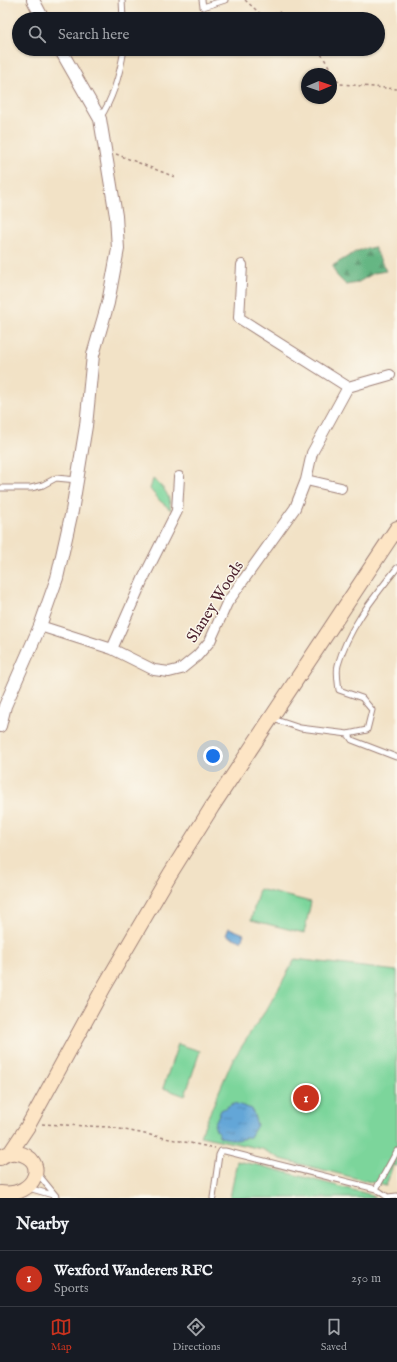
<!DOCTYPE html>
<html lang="en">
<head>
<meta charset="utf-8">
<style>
	body { margin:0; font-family:"IM FELL English",serif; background:#20242c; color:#f1f3f6 }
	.compass { position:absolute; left:301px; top:68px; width:36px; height:36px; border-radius:50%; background:#171b24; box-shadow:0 1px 3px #0004; rotate:88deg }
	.you { position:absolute; left:213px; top:756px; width:14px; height:14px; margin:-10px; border:3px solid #fff; border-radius:50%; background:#1a73e8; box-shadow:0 0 0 6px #1a73e833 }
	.badge { display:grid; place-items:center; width:26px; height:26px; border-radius:50%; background:#c8321e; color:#fff; font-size:13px; font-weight:700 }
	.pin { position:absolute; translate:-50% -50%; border:2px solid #fff; box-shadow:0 1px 4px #0006 }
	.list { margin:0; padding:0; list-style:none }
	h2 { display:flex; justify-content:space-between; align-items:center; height:52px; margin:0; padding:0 16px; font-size:17px }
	h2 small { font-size:13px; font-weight:400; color:#9ea1a6 }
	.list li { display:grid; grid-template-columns:26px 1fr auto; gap:12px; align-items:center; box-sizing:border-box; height:56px; padding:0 16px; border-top:1px solid #363941 }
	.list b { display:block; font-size:15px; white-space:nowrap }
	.list p { margin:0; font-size:13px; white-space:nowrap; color:#9ea1a6 }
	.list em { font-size:13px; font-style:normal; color:#9ea1a6 }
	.icon { flex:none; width:22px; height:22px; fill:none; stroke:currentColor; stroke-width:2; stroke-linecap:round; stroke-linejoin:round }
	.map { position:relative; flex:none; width:397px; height:1198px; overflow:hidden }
	.search { position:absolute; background:#171b24; box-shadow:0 1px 3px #0004; left:12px; right:12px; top:12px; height:44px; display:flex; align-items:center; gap:10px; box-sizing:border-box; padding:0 14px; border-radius:22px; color:#9ea1a6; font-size:15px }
	.sheet { height:108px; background:#171b24 }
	nav { display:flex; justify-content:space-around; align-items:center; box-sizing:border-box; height:56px; border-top:1px solid #363941; background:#171b24; font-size:11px; color:#9ea1a6 }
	nav a { display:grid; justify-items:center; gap:2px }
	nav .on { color:#c8321e }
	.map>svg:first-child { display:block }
	.grass { fill:#7cd59b; stroke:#637a63 }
	.forest { fill:url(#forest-firs); stroke:#586a57 }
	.water { fill:url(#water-ripples); stroke:#566281 }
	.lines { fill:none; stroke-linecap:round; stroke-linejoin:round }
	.service-casing { stroke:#9e8078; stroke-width:7 }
	.minor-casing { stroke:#9e8078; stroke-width:12 }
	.tertiary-casing { stroke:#9e8078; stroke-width:14 }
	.secondary-casing { stroke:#9e8078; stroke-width:16 }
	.path { stroke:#9e8078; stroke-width:1.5; stroke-dasharray:3 3; stroke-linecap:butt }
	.service { stroke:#fff; stroke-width:5 }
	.minor { stroke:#fff; stroke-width:10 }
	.tertiary { stroke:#fff; stroke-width:12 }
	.secondary { stroke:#fde5c5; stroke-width:14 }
	.labels { text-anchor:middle; stroke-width:3; stroke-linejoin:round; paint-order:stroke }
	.street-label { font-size:16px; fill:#4a1f2b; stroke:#fbf7ec }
</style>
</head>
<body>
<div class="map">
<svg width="397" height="1198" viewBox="0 0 397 1198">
	<defs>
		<pattern id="forest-firs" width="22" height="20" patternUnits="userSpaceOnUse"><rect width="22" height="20" fill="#65b683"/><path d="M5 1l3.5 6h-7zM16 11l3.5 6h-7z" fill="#55936b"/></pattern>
		<pattern id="water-ripples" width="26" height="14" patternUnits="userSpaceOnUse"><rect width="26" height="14" fill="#63a6d7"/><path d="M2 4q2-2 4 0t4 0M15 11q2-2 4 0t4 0" fill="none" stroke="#5487af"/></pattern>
	</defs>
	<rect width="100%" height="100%" fill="#fbf7ec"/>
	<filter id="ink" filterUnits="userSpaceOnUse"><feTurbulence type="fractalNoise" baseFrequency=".025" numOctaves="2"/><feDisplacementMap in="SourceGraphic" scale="8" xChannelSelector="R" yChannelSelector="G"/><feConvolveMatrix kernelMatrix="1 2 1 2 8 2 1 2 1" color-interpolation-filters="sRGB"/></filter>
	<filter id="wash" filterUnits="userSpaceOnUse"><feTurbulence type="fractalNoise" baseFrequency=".012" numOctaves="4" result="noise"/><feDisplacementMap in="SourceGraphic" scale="16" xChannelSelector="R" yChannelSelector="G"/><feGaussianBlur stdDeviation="0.9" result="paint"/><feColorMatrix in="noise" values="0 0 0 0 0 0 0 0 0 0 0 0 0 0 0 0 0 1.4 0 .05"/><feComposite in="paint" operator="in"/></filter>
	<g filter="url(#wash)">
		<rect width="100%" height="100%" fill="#f2e2c6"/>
		<path class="grass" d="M153,479C166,490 169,494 171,510L159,500L150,489Z
			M259,889L311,902L304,933L251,920Z
			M295,959L397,971V1166L393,1165L386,1186L281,1159L262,1149L200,1136L232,1061L268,1007Z
			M178,1044L200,1051L185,1096L163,1088Z
			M237,1161L262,1166L368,1194L375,1198H230Z"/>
		<path class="forest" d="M374,247L386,271L374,273L357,283L346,285L337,276L332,266L357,251Z"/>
		<path class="water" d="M229,928L244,934L241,941L226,935Z
			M234,1103L252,1109L257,1125L250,1137L237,1140L220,1137L214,1125L221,1110Z"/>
	</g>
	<g filter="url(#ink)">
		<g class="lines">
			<g class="service-casing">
				<path id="service" d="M122,0L123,19
					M202,0L203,7L225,0
					M100,118C114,97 120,74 124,49
					M0,488H31L43,485L56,478L77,480
					M273,719L300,728L348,734L367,730L372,710L362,698L339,690C338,682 336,672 338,665C348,628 374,597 397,568
					M348,734L352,740L396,757
					M32,1189L56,1196L38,1174
					M376,1189L389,1198
					M388,1197L397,1196
					M213,1198L219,1155L221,1151H225L376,1189L397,1151"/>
			</g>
			<g class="minor-casing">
				<path id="minor" d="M348,387L390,375
					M306,480L341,488
					M40,626L112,649L154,670L169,672L181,669L197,656L210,641L227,603L295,508L306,480L312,453L348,387L239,318L242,265
					M112,649L143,579L177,511L179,477"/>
			</g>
			<g class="tertiary-casing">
				<path id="tertiary" d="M33,0L43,19
					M0,726L5,706L40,626L57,578L72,511L86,426L93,355L108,303L118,249L116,216L100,119L60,49"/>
			</g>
			<g class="secondary-casing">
				<path id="secondary" d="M10,1153L28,1126L104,987L170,874L212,807L397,528
					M0,1158C5,1154 11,1152 17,1153C49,1158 37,1198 0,1193"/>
			</g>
			<path class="path" d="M245,0L265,18L279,12L286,19
				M318,49L340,84L397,89
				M116,154L175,177
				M42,1124L110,1127L215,1148"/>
			<use href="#service" class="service"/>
			<use href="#minor" class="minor"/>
			<use href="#tertiary" class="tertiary"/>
			<use href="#secondary" class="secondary"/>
		</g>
	</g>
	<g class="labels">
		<g class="street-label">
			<text transform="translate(214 601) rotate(-58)" y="6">Slaney Woods</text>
		</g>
	</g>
</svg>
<svg class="compass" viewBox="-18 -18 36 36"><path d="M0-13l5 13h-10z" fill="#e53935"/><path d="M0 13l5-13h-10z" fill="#9ea1a6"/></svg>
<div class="you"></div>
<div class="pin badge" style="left:306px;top:1098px">1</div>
<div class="search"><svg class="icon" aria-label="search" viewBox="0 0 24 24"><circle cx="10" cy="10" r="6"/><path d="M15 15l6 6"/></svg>Search here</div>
</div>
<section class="sheet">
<h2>Nearby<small></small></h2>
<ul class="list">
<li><span class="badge">1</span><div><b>Wexford Wanderers RFC</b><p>Sports</p></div><em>250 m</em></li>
</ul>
</section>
<nav>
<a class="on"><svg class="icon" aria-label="map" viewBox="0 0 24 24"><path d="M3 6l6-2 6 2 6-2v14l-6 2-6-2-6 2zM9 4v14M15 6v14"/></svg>Map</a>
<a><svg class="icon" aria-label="directions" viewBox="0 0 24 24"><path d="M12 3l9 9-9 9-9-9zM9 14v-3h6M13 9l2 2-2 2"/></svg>Directions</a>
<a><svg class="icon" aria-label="saved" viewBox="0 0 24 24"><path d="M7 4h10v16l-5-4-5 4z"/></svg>Saved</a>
</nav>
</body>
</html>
